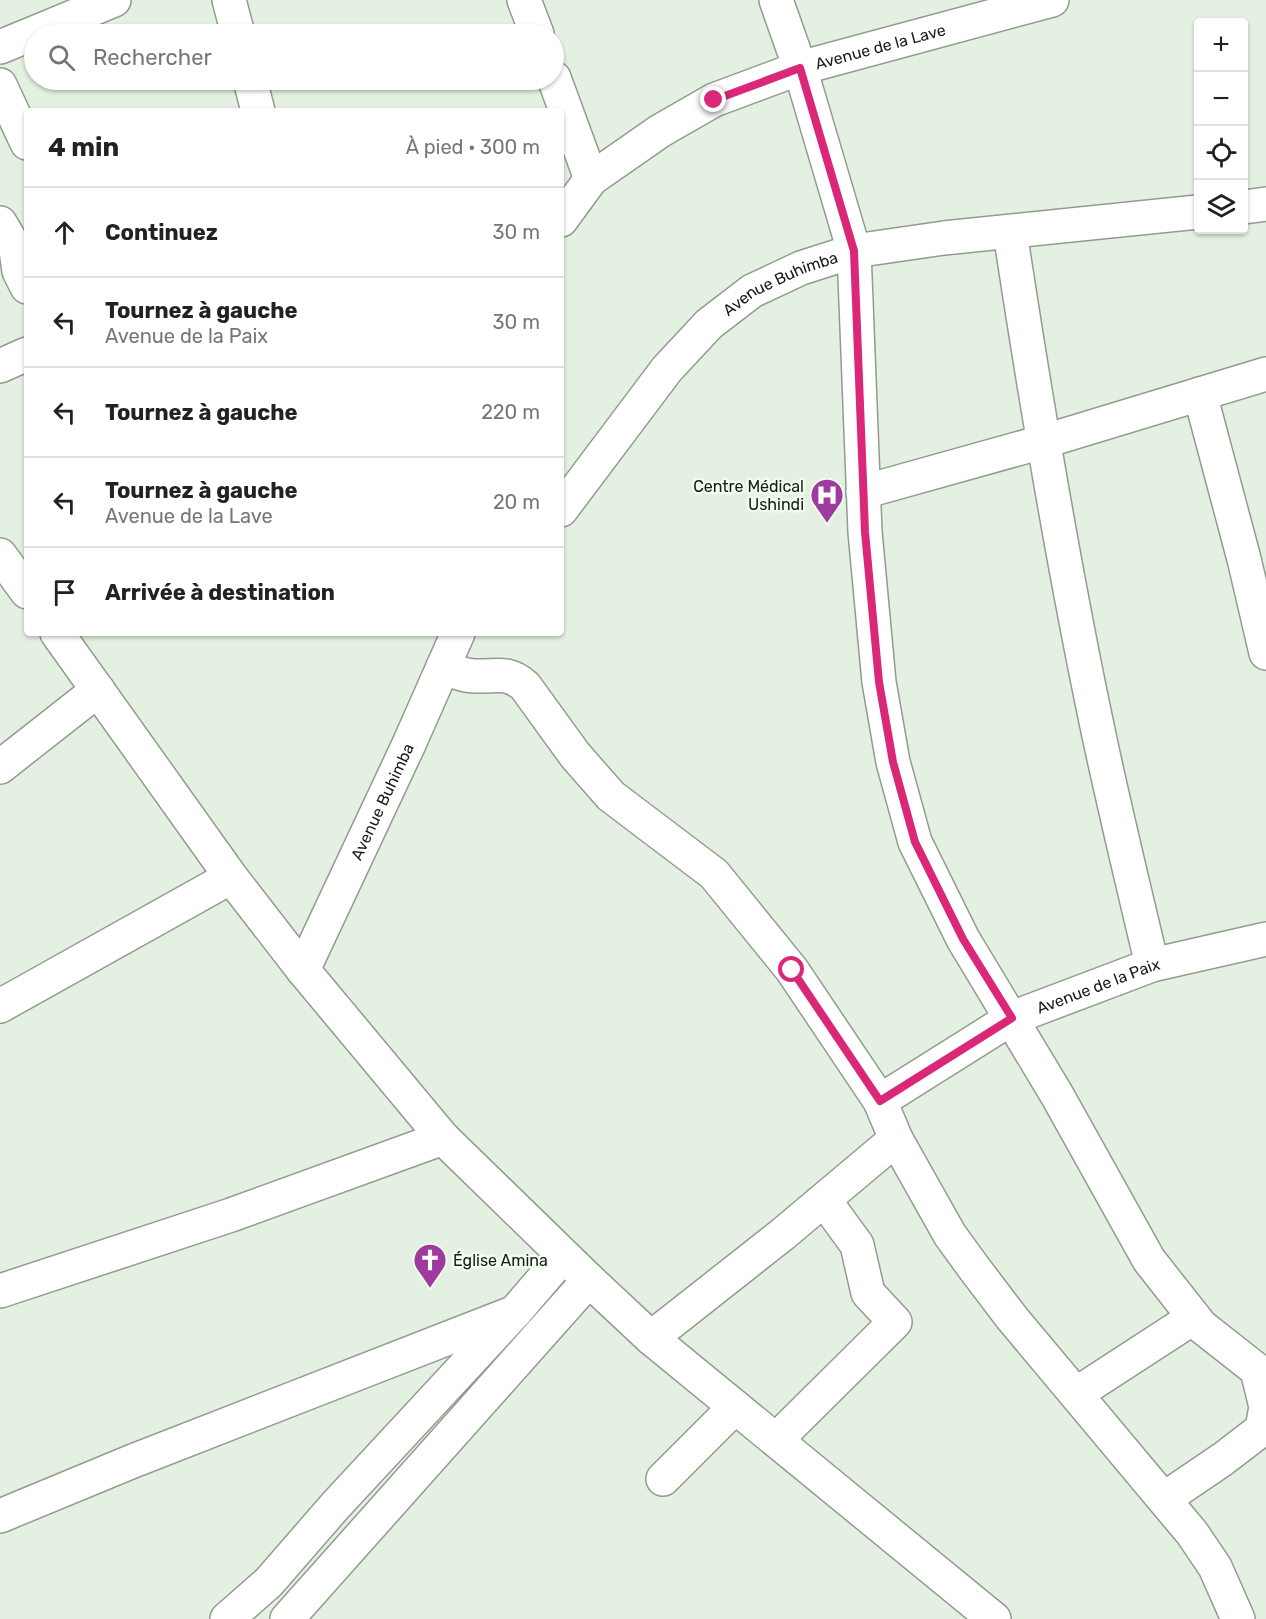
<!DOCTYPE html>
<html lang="fr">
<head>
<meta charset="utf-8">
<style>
	body { margin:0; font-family:Rubik,sans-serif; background:#f2f2f2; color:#222 }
	.controls { position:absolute; right:18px; top:18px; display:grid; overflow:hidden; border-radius:6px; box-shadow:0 2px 4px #0004 }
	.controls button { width:54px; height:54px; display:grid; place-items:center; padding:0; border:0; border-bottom:2px solid #e0e0e0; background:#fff; color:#222; font:30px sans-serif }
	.stop { position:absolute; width:18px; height:18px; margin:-14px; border:4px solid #db2777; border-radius:50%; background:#fff }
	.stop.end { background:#db2777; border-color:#fff; box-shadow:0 2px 6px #0008 }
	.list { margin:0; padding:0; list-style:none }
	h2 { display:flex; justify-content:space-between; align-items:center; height:78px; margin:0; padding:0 24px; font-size:26px }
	h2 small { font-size:20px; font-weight:400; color:#767676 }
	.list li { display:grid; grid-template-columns:39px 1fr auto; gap:18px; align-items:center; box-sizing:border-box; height:90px; padding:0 24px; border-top:2px solid #e0e0e0 }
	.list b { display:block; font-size:22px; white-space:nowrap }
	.list p { margin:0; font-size:20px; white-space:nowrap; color:#767676 }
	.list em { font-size:20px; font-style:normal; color:#767676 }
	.icon { flex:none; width:33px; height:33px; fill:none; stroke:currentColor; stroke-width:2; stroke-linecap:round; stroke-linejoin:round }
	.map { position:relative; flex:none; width:1266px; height:1619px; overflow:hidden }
	.search { position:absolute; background:#fff; box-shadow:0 2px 4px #0004; left:24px; top:24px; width:540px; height:66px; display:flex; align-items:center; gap:15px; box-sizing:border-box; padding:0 21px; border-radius:33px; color:#767676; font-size:22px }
	.panel { position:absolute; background:#fff; box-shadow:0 2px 4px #0004; left:24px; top:108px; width:540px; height:528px; border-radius:6px }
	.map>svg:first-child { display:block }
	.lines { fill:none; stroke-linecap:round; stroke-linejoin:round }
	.minor-casing { stroke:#919c8f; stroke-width:36 }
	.major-casing { stroke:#919c8f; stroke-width:36 }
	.minor { stroke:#fff; stroke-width:33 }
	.major { stroke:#fff; stroke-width:33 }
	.route { stroke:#db2777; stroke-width:8 }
	.labels { text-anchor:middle; stroke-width:5; stroke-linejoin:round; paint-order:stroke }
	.street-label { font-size:16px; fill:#171b16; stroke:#f1feef }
	.poi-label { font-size:16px; fill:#171b16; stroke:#f1feef; text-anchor:end }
</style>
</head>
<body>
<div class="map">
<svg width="1266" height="1619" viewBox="0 0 1266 1619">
	<rect width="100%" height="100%" fill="#e4f1e2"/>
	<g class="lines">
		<g class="minor-casing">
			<g id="minor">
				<path d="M229,0L238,34"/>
				<path d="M524,0L537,34"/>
				<path d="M776,0L800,68L854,251L865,532L879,682L893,762L915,842L963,939L1057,1095L1149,1260L1201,1326L1257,1370L1266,1407L1262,1429L1223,1459L1164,1499"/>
				<path d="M0,47L114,0"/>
				<path d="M554,78L591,179"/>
				<path d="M250,80L258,111"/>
				<path d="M0,85L27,143"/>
				<path d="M1244,207L1266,204"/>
				<path id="s1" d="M561,220L591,179L660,131L714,100L800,68L1052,0"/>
				<path d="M0,223L16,250L19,271L27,287"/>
				<path d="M1010,232C1035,396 1062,559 1096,721C1113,803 1133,884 1152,965"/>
				<path d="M0,366L27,354"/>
				<path d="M1200,394L1244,559L1266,653"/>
				<path d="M863,492L1042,442L1266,374"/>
				<path id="s2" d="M561,510L667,369L709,324L752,291L801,268L854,251L944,238L1198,212"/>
				<path d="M443,667C453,671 464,676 475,676C497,677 506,670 525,686L575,755L611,796L714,874L792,970L880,1101L896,1139L950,1235L974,1268L1012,1318L1192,1533L1215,1567L1238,1619"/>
				<path d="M0,767L98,690"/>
				<path id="s3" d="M303,970L409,744L458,633"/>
				<path d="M0,1006L231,877"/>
				<path id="s4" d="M880,1101L1012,1018L1152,965L1266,939"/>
				<path d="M589,1280L651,1338L994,1619"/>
				<path d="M0,1291L231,1215L443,1138"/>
				<path d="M651,1338L783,1234L896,1139"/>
				<path d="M1076,1394L1193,1318"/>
				<path d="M776,1440L895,1322L868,1293L857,1245L833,1212L820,1203"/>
				<path d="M663,1479L735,1407"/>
				<path d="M0,1516L133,1461L515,1312"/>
			</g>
		</g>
		<g class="major-casing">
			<path id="major" d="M0,555L27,592
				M57,633L231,877L303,970L443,1138L589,1280L287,1619
				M227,1619L269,1582L335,1506L515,1312L563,1256"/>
		</g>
		<use href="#minor" class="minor"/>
		<use href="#major" class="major"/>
	</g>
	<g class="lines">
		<path class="route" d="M714,100L800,68L854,251L865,532L879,682L893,762L915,842L963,939L1012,1018L880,1101L792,970"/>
	</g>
	<defs>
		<g id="hospital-pin" transform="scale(1.725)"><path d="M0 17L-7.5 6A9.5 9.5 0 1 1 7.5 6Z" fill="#9f3b9f" stroke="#f1feef"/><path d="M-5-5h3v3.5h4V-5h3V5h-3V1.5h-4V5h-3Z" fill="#fff"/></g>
		<g id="church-pin" transform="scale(1.725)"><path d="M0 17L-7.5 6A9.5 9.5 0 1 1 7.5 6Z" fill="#9f3b9f" stroke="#f1feef"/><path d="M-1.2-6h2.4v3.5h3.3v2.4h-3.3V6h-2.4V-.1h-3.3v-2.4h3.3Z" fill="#fff"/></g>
	</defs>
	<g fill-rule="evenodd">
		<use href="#hospital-pin" x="827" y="495"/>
		<use href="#church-pin" x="430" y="1260"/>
	</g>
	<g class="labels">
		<g class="street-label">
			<text dy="6" stroke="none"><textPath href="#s1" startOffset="372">Avenue de la Lave</textPath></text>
			<text dy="6" stroke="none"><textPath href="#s2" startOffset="321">Avenue Buhimba</textPath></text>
			<text dy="6" stroke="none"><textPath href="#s3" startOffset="186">Avenue Buhimba</textPath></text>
			<text dy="6" stroke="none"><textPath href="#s4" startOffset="248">Avenue de la Paix</textPath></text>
		</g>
		<g class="poi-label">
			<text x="804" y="492">Centre Médical<tspan x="804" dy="18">Ushindi</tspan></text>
			<text x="453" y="1266" text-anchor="start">Église Amina</text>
		</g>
	</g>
</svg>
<div class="controls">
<button>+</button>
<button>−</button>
<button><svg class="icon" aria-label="locate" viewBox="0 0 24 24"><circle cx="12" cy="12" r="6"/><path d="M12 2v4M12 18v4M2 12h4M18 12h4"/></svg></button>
<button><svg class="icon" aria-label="layers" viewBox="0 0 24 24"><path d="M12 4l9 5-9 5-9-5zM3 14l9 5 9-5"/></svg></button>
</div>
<div class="stop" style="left:792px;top:970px"></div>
<div class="stop end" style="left:714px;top:100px"></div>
<div class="search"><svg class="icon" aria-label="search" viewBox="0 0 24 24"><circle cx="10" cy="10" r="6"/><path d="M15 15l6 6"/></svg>Rechercher</div>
<section class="panel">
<h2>4 min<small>À pied · 300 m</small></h2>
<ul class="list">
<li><svg class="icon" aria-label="ahead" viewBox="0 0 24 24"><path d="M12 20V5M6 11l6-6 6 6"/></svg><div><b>Continuez</b></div><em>30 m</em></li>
<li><svg class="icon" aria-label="left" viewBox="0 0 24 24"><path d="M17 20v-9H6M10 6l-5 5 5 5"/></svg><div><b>Tournez à gauche</b><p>Avenue de la Paix</p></div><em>30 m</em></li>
<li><svg class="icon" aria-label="left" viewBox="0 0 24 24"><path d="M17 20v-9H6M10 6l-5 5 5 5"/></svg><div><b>Tournez à gauche</b></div><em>220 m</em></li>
<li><svg class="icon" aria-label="left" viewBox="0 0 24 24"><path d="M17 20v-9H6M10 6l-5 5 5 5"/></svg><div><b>Tournez à gauche</b><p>Avenue de la Lave</p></div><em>20 m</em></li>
<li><svg class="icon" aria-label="arrive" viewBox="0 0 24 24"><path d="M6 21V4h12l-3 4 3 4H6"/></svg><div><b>Arrivée à destination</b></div></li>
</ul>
</section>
</div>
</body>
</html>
